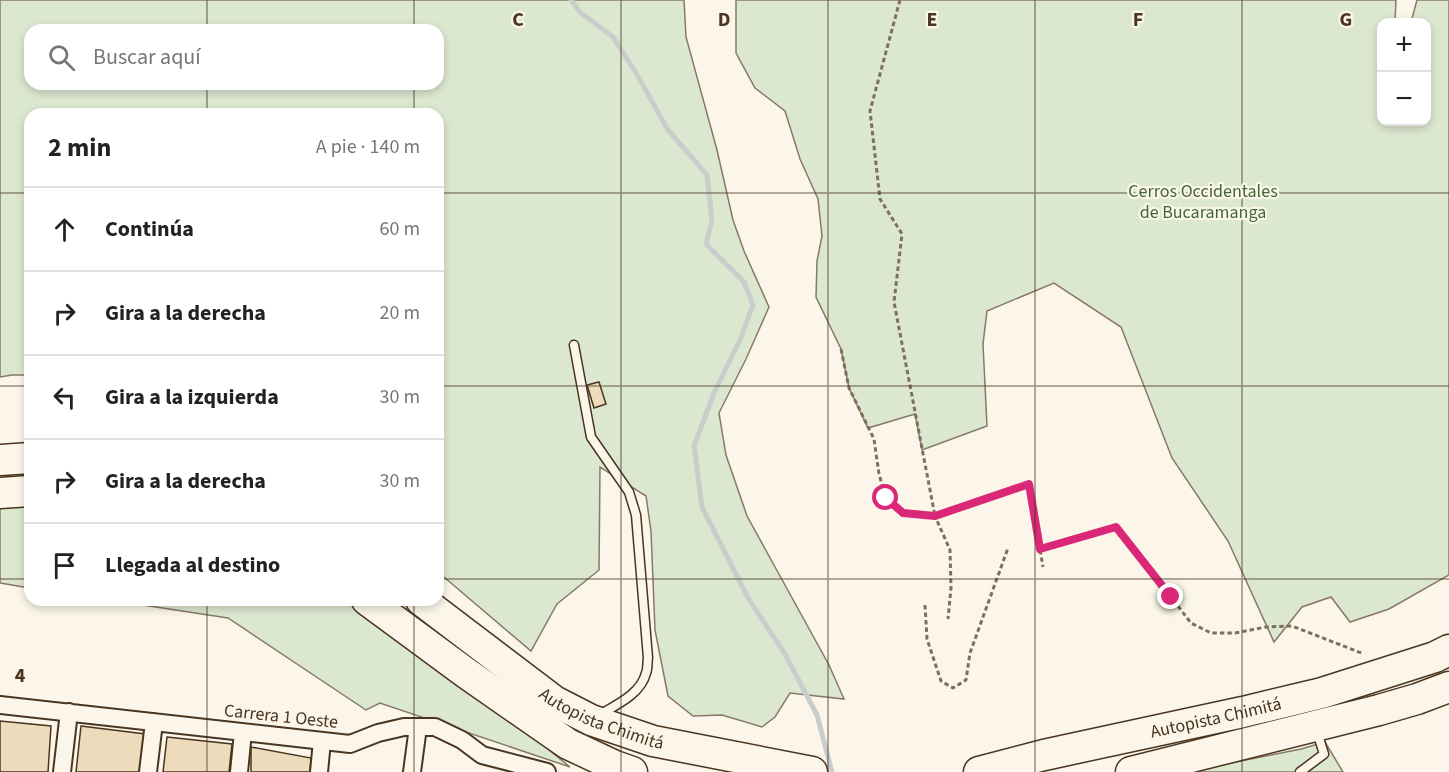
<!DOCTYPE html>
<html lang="es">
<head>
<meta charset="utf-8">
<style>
	body { margin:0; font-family:"Source Sans 3",sans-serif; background:#f2f2f2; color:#222 }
	.controls { position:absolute; right:18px; top:18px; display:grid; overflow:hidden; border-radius:12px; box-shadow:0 3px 9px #0003 }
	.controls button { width:54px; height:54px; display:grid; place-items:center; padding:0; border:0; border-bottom:2px solid #e0e0e0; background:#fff; color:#222; font:30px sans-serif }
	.stop { position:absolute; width:18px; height:18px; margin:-14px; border:4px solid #db2777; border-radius:50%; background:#fff }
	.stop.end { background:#db2777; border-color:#fff; box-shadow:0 2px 6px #0008 }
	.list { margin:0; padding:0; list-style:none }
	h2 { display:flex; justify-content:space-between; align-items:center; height:78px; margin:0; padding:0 24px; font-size:26px }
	h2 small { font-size:20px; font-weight:400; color:#767676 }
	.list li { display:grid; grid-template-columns:39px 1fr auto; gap:18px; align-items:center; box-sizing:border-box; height:84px; padding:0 24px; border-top:2px solid #e0e0e0 }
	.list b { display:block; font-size:22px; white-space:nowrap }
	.list em { font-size:20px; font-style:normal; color:#767676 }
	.icon { flex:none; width:33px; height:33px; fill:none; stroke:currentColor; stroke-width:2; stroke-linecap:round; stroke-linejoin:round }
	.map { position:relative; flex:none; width:1449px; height:772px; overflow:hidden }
	.search { position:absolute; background:#fff; box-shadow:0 3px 9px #0003; left:24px; top:24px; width:420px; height:66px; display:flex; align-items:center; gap:15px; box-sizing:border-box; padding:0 21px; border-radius:18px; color:#767676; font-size:22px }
	.panel { position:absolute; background:#fff; box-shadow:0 3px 9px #0003; left:24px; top:108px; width:420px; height:498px; border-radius:18px }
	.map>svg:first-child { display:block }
	.green { fill:#dce7d0; stroke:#887966; stroke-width:1.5; fill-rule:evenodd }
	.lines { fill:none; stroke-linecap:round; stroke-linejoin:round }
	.stream { stroke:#c9cecd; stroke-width:5 }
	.building { fill:#ecdcbc; stroke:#4a3520; stroke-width:1.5 }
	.lane-casing { stroke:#4a3520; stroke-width:11 }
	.street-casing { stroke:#4a3520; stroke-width:20 }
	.highway-casing { stroke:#4a3520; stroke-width:33 }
	.path { stroke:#7f6f5c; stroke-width:3; stroke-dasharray:4.5 3; stroke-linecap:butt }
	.lane { stroke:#fbf6e9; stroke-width:8 }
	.street { stroke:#fbf6e9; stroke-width:16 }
	.highway { stroke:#fbf6e9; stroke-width:30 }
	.route { stroke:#db2777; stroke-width:8 }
	.grid { fill:none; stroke:#4a3520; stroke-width:1.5; stroke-opacity:0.55 }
	.labels { text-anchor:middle; stroke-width:4.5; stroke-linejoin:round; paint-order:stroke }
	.park-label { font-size:18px; fill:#436837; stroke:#fbf6e9 }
	.street-label { font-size:18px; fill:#4a3520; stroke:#fbf6e9 }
	.grid-label { font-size:20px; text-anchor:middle; font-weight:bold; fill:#4a3520; stroke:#fbf6e9; stroke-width:4.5; stroke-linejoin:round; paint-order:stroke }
</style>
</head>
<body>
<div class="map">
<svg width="1449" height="772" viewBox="0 0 1449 772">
	<rect width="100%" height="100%" fill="#fbf6e9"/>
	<path class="green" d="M0,0H684L686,37L717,150L733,220L744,251L769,307L746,359L719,413L726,455L747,516L829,665L844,699L790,693L775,717L762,727L722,715L693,716L668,696L655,630L651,531L646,496L600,467L599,570L557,604L531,651L438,572V114H30V375H12L0,377ZM30,30H438V84H30Z
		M736,0H1396L1395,22H1382V122H1426V22H1411L1417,0H1449V575L1389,609L1350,622L1331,597L1302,607L1274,642L1228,541L1172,458L1121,327L1054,283L987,311L983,344L987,426L922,450L915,414L868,428L849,388L841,349L816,297L817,261L822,236L818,199L800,159L785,111L755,88L736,53Z
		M0,503H30V588L0,583Z
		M110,600H344L522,728L570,767L380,703L366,710L228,618Z
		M1325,742L1343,772H1186L1301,749Z"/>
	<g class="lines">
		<path class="stream" d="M571,0L580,12L613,37L636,73L668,130L707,175L712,220L706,244L744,282L753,305L740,340L714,393L694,446L702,507L748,598L785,654L817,715L832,772"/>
	</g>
	<path class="building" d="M599,382L606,404L594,408L587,385Z
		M0,721L51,726L48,772H0Z
		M81,726L145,734L141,772H76Z
		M167,737L232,744L229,772H163Z
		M251,747L311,758L310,772H251Z"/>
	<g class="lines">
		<g class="lane-casing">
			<path id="lane" d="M574,345L591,437L629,492L636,515L648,658C647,663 648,669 646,673C641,694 616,705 599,715
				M1300,772L1324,754L1317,732"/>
		</g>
		<g class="street-casing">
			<path id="street" d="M0,705L350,744L378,733L404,727H435L462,740L482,755L547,772
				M62,772L69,712
				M148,772L154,722
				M239,772L243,732
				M319,772L322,741
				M412,772L418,727"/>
		</g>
		<g class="highway-casing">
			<g id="highway">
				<path d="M0,460L30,458"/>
				<path d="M0,493L30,491"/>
				<path d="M367,600L466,673L568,744L615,766L632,772"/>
				<path id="s1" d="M421,600L554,701L591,720L653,741L812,772"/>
				<path id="s2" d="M979,772L1044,755L1243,712L1322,693L1435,657L1449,650"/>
				<path d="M1131,772L1379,710L1417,699L1449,687"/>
			</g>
		</g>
		<path class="path" d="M900,0L870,111L880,199L902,234L894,302L935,516L1029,484L1043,567
			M841,349L849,388L874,439L879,474L886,498L903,513L935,516L950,550L951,588L948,619
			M1040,549L1117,527L1191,623L1211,633H1235L1266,627L1292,626L1364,654
			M925,605L927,639L941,681L953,688L966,680L970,653L1008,548"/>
		<use href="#lane" class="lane"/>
		<use href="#street" class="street"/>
		<use href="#highway" class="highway"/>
	</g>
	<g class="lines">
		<path class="route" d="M886,498L903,513L935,516L1029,484L1040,549L1116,527L1171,597"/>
	</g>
	<path class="grid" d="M207,0V30M414,0V30M621,0V772M828,0V772M1035,0V772M1242,0V772M207,84V114M414,84V114M0,193H30M438,193H1449M0,386H30M438,386H1449M0,579H30M438,579H1449M207,600V772M414,600V772"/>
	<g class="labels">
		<g class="park-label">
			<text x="1203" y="197">Cerros Occidentales<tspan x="1203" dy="21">de Bucaramanga</tspan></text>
		</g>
		<g class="street-label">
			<text dy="6" stroke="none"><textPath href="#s1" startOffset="218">Autopista Chimitá</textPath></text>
			<text transform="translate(281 716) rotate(6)" y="6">Carrera 1 Oeste</text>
			<text dy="6" stroke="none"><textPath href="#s2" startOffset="243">Autopista Chimitá</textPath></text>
		</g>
	</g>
	<g class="grid-label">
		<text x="518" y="26">C</text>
		<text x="724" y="26">D</text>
		<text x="932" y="26">E</text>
		<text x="1138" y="26">F</text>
		<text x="1346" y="26">G</text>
		<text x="20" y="682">4</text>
	</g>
</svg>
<div class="controls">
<button>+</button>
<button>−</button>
</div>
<div class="stop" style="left:886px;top:498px"></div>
<div class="stop end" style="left:1171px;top:597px"></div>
<div class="search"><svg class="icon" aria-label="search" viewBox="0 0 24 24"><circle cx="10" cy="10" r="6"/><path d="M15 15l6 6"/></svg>Buscar aquí</div>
<section class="panel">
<h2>2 min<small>A pie · 140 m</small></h2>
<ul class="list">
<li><svg class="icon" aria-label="ahead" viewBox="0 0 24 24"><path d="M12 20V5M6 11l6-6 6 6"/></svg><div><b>Continúa</b></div><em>60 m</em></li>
<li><svg class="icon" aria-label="right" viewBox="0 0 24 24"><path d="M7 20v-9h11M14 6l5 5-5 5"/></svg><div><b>Gira a la derecha</b></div><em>20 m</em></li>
<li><svg class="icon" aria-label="left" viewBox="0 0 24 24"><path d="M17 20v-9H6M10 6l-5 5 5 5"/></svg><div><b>Gira a la izquierda</b></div><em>30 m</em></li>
<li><svg class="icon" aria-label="right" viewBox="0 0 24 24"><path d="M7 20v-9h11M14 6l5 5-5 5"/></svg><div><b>Gira a la derecha</b></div><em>30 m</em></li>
<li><svg class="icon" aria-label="arrive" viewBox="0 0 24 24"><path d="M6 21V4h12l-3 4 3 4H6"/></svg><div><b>Llegada al destino</b></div></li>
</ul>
</section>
</div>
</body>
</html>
